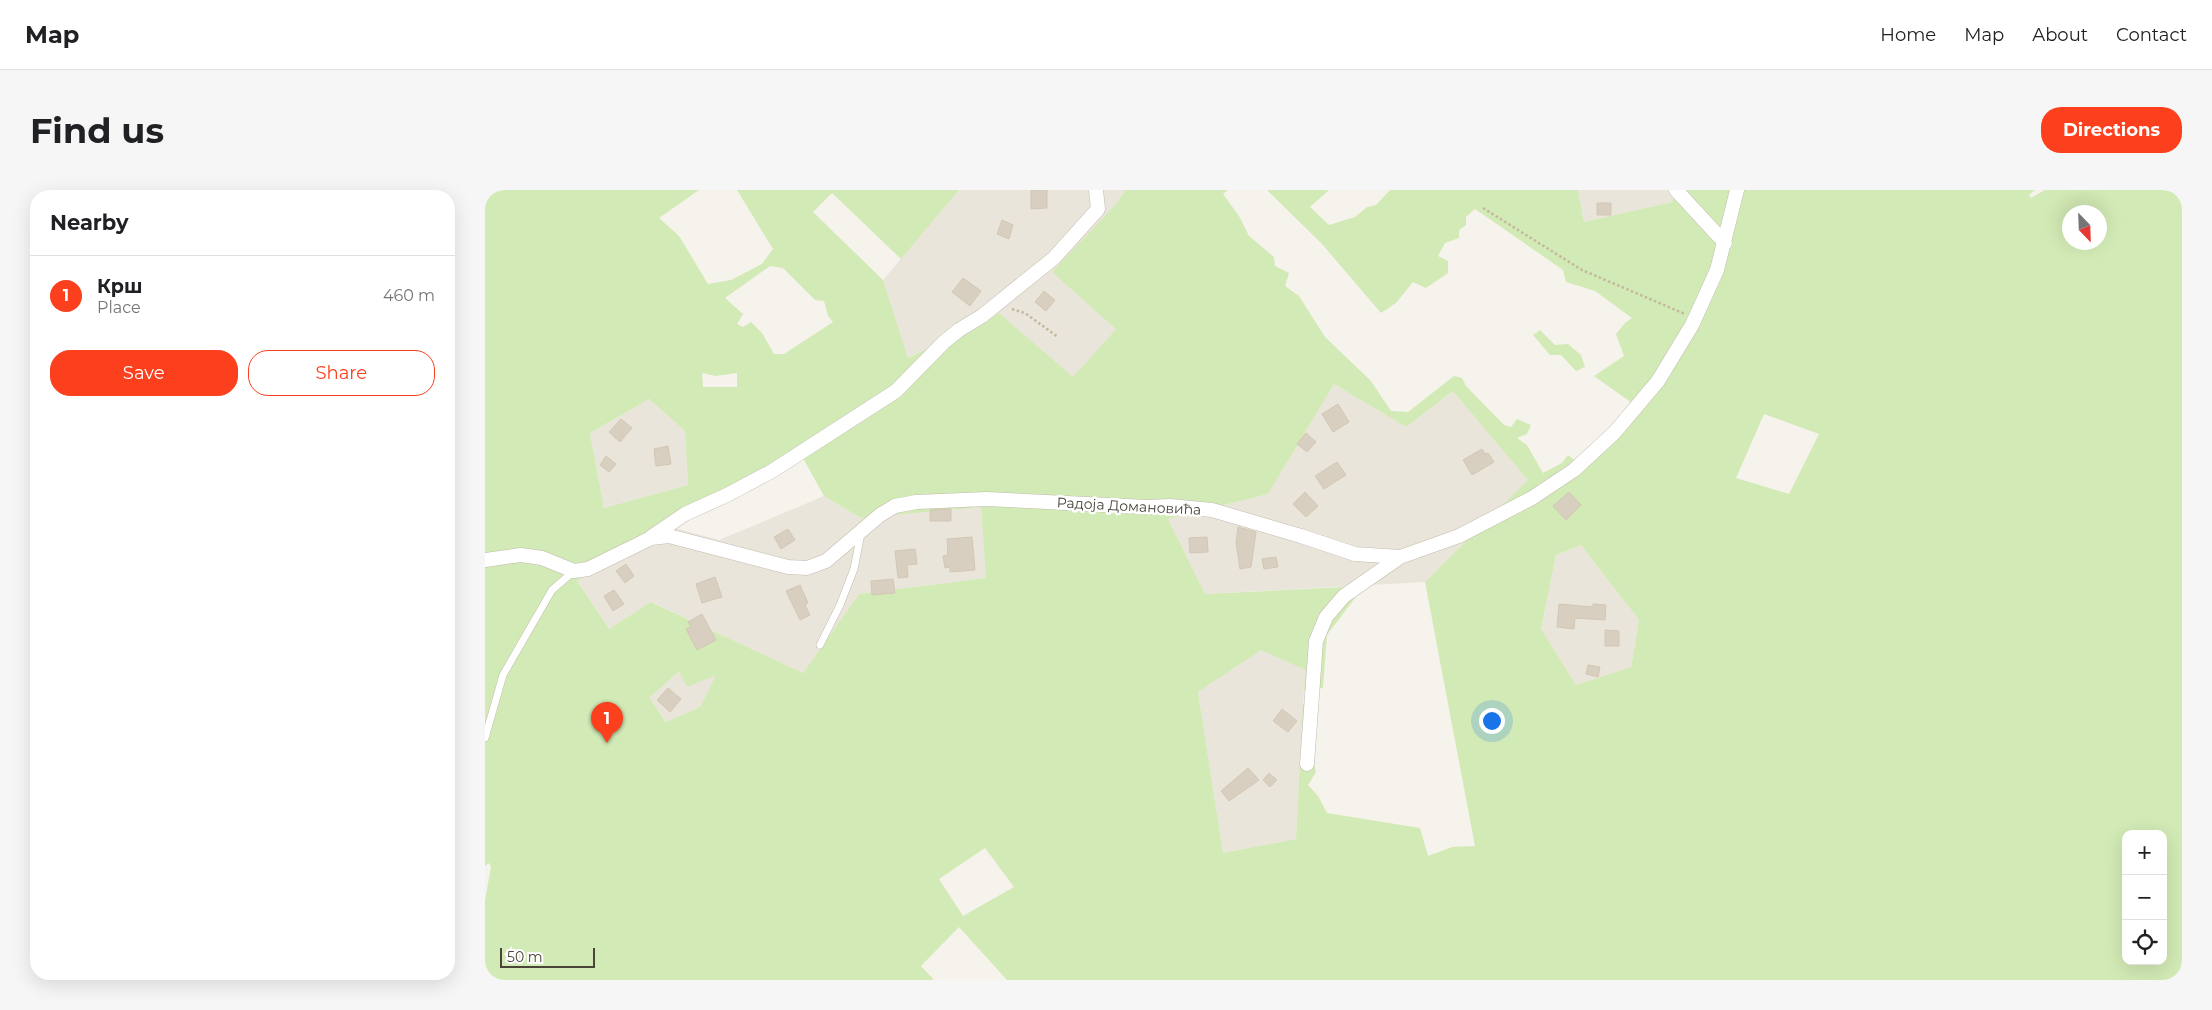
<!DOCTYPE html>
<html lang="en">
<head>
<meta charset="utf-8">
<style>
	body { margin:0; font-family:Montserrat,sans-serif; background:#f6f6f6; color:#202124 }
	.controls { position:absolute; right:15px; bottom:15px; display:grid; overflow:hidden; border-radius:10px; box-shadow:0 5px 20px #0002 }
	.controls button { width:45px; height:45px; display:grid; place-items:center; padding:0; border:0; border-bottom:1px solid #e0e0e0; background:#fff; color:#202124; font:25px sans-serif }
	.compass { position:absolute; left:1577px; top:15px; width:45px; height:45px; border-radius:50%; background:#fff; box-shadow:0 5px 20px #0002; rotate:157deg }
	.scale { position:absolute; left:15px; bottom:12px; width:95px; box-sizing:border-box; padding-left:5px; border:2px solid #4b4439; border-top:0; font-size:14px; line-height:18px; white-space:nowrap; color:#4b4439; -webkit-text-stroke:4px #fff; paint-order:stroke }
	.you { position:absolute; left:1006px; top:530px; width:18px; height:18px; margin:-12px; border:4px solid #fff; border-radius:50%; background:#1a73e8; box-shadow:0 0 0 8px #1a73e833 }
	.badge { display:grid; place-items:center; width:32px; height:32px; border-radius:50%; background:#fc3f1d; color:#fff; font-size:16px; font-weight:700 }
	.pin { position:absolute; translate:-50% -41px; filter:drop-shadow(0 1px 2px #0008) }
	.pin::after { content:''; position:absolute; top:26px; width:18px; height:15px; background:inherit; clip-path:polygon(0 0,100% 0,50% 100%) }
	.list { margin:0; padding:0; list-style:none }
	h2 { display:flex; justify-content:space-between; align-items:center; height:65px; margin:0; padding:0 20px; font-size:21px }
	h2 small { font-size:16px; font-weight:400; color:#757577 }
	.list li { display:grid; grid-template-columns:32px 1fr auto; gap:15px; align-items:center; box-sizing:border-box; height:80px; padding:0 20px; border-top:1px solid #e0e0e0 }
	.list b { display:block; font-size:19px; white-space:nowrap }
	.list p { margin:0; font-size:16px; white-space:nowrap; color:#757577 }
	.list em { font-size:16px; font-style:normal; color:#757577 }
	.actions { display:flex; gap:10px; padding:15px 20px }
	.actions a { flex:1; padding:11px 0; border:1px solid #fc3f1d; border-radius:20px; text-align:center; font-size:18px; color:#fc3f1d }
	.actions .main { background:#fc3f1d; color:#fff }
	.icon { flex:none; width:28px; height:28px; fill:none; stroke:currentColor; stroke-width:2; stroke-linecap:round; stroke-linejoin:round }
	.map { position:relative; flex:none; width:1697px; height:790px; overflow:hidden; border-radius:20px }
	header { display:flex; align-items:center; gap:30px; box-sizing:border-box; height:70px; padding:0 25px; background:#fff; border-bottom:1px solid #e0e0e0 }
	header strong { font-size:24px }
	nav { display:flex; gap:28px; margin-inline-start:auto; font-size:18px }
	.intro { display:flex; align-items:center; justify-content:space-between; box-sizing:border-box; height:120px; padding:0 30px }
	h1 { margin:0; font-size:35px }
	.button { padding:12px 22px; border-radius:20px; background:#fc3f1d; color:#fff; font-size:18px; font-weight:700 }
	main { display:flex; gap:30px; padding:0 30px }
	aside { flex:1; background:#fff; border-radius:20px; box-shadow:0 5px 20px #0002 }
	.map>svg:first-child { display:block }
	.residential { fill:#eae5da }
	.green { fill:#d2eab5; fill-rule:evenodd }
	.building { fill:#d8cfc1; stroke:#d3c7b4 }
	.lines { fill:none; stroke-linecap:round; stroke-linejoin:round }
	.lane-casing { stroke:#c2bbae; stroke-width:8 }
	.street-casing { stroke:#c2bbae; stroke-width:15 }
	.path { stroke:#c4b79f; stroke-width:2.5; stroke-dasharray:2.5 2.5; stroke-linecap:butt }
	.lane { stroke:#fff; stroke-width:7 }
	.street { stroke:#fff; stroke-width:14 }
	.labels { text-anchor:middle; stroke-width:5; stroke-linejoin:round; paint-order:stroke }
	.street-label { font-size:14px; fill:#4b4439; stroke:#fff }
</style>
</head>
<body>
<header>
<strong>Map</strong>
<nav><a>Home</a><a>Map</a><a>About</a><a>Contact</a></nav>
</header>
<div class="intro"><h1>Find us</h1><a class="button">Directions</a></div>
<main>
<aside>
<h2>Nearby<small></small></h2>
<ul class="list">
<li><span class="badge">1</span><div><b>Крш</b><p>Place</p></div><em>460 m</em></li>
</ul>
<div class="actions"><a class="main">Save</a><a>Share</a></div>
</aside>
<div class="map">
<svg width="1697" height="790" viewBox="0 0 1697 790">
	<rect width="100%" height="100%" fill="#f6f3ec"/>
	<path class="residential" d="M474,0H640L632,13L631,139L588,188L514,123L423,168L398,90Z
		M1093,0H1189L1187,12L1099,32Z
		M849,194L921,237L968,201L1044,290L940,392L720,404L683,329L783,304Z
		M164,209L200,241L203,295L119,318L105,243Z
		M339,306L376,328L496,317L501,388L374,404L318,483L167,412L124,439L92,391L186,337L234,350Z
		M1096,355L1154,430L1146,477L1091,495L1056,440L1071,365Z
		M776,460L820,480L811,649L738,663L713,502Z
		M194,480L232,484L215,517L182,532L163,509Z"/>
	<path class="green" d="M0,0H214L174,28L194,46L223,94L246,90L277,74L288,59L252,0H474L416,69L347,3L328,22L398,90L423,168L514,123L588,187L631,139L567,82L632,13L640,0H743L738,4L754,26L764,46L789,67L790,76L804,83L800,96L814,106L840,147L886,191L906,221L923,222L969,186L977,188L981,196L1019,235L1026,237L1032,229L1046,235L1042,244L1032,248L1042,255L1058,283L1077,273L1083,265L1091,271L1155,220L1239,71L1255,0H1550L1544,5L1546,8L1560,0H1697V790H522L474,737L436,776L449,790H0V710L6,677L4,673L0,676ZM1584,22H1614V52H1584ZM285,76L298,78L330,110L339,111L343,126L348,132L299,164H289L277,143L266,132L258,137L252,134L258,124L240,108ZM217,183L231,186L252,183V197H218ZM849,194L921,237L968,201L1043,290L940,392L990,656L967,657L943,666L935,638L842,623L833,606L823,595L831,582L828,568L831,527L818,513L811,649L738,663L713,502L776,460L820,480L819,501L838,498L842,445L879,396L720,404L683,329L783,304ZM164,209L200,241L203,295L119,318L105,243ZM1279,224L1334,244L1304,304L1251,288ZM318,268L339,306L376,328L496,317L501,388L374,404L318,483L166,412L124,439L92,391L199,319ZM1096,355L1154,430L1146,477L1091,495L1056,439L1071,365ZM194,481L202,497L231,485L215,517L181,532L164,508ZM1641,644H1678V771H1641ZM500,658L529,697L478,726L454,689Z
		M782,0H844L825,17L844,35L870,27L882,17L891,15L905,0H1093L1099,32L1187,12L1189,0L1235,53C1224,94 1204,131 1181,167C1171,184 1161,199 1147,213L1109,186L1139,166L1131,144L1140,133L1147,128L1110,101L1081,92L1078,80L990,19L981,27V35L974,40V48L960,53L953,66L963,71V83L941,98L928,92L911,113L896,123L837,54Z
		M1195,0H1248L1238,46Z
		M1055,140L1070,155L1083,154L1096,165L1100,177L1091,181L1076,165H1065L1048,145Z"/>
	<path class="building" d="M546,0H562V18L546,19Z
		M1112,13H1126V25H1112Z
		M517,30L528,35L524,49L512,44Z
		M478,88L496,101L485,116L467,102Z
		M559,101L570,110L561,121L550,112Z
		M853,214L864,232L848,242L837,224Z
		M136,229L147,238L135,252L124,242Z
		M821,243L831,252L822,262L812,254Z
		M183,256L186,274L171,276L169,259Z
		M997,259L1000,264L1003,263L1009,272L987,285L978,270Z
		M121,266L131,274L124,282L115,275Z
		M852,272L861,285L839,299L830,286Z
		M820,302L833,316L821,327L808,314Z
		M1084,302L1096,315L1081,330L1068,316Z
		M466,319V331H445V320Z
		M753,337L771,342L766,377L755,379L751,352Z
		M303,339L310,350L296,359L289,347Z
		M487,347L490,380L465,382V377L460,378L458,366L463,365L462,349Z
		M722,347L723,362L705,363L704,348Z
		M430,359L432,374L422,375L423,387L413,388L410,361Z
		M791,367L793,377L779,379L777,369Z
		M141,374L149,386L140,393L131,381Z
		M230,387L237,407L217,413L211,394Z
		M408,389L410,403L387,405L386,391Z
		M315,395L323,413L320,415L325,425L315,430L301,401Z
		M129,400L139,414L128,421L119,406Z
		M1074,414L1108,417V414L1121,415L1120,430L1090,428L1089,439L1072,437Z
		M217,424L231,450L212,460L201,439L206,437L203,432Z
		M1120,440L1134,441V456H1120Z
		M1103,475L1115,477L1113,487L1101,484Z
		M183,498L196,509L185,522L172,510Z
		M797,519L812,531L803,542L788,531Z
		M763,578L774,590L744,611L736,601Z
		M784,583L792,590L785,597L778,590Z"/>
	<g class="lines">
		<g class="lane-casing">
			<path id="lane" d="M335,455L355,415L369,379L376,343
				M0,548L18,485L67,400L89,381"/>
		</g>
		<g class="street-casing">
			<path id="street" d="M1191,0L1240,53
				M166,347L200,324L242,305L287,281L411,201L459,152L474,140L497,126L569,68L613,19L611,0
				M0,370L36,365L57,368L89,381L103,379L166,348L184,346L303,377L322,378L341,371L395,325L410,316L431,312L501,309L662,317L685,316L727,320L816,346L870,364L915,367L974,346L1047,308L1089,280L1130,242L1173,191L1207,135L1232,80L1252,0
				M822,574L831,451L841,427L859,406L915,367"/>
		</g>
		<path class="path" d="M998,18L1097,80L1200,124
			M527,119L540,123L573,147"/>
		<use href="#lane" class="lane"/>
		<use href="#street" class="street"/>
	</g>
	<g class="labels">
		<g class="street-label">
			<text transform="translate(644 316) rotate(3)" y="5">Радоја Домановића</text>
		</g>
	</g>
</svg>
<div class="controls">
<button>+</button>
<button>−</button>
<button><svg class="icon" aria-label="locate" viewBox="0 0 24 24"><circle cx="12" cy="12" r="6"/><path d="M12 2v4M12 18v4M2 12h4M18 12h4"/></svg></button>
</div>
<svg class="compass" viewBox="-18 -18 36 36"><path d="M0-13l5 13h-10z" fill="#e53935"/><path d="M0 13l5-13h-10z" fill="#757577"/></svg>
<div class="scale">50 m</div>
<div class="you"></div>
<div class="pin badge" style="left:122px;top:553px">1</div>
</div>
</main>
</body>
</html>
